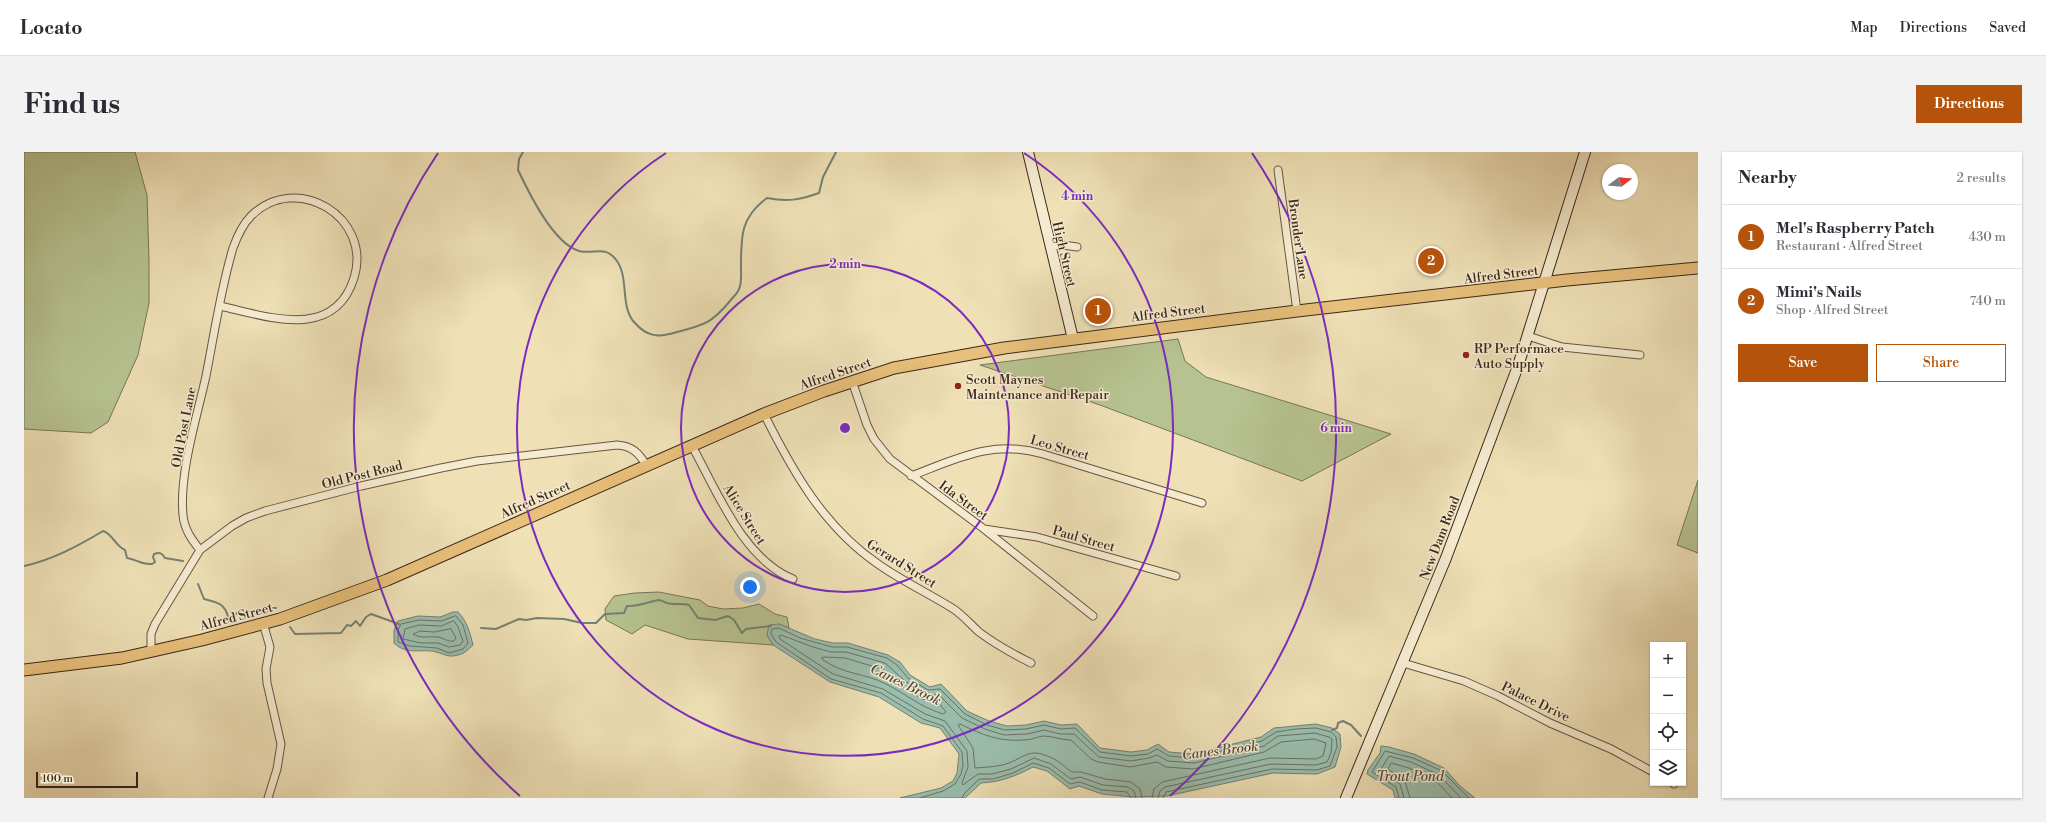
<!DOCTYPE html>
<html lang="en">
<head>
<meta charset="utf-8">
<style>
	body { margin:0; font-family:"Libre Bodoni",serif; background:#f2f2f3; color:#2b2b33 }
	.controls { position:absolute; right:12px; bottom:12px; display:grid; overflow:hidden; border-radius:0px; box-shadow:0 1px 3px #0004 }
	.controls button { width:36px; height:36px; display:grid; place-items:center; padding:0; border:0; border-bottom:1px solid #e1e1e2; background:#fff; color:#2b2b33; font:20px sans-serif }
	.compass { position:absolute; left:1578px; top:12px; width:36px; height:36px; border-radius:50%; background:#fff; box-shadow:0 1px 3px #0004; rotate:74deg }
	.scale { position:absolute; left:12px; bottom:10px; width:102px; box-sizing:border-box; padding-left:4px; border:2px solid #3c271b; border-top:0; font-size:11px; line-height:14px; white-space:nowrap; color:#3c271b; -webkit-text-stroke:3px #f5ebd0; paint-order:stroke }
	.you { position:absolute; left:726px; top:435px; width:14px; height:14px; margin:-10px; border:3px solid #fff; border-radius:50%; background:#1a73e8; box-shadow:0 0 0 6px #1a73e833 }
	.badge { display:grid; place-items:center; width:26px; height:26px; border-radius:50%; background:#b45309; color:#fff; font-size:13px; font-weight:700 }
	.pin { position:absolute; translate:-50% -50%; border:2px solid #fff; box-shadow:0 1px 4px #0006 }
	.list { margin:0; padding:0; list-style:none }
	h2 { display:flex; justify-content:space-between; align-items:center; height:52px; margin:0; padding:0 16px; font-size:17px }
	h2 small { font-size:13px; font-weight:400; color:#7c7c81 }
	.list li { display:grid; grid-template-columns:26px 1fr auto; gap:12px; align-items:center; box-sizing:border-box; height:64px; padding:0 16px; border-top:1px solid #e1e1e2 }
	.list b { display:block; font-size:15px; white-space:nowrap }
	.list p { margin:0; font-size:13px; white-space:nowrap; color:#7c7c81 }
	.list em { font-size:13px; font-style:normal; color:#7c7c81 }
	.actions { display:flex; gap:8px; padding:12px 16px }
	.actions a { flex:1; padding:9px 0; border:1px solid #b45309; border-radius:0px; text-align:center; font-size:14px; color:#b45309 }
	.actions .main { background:#b45309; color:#fff }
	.icon { flex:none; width:22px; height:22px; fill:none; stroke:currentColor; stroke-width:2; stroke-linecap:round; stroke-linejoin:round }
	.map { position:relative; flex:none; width:1674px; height:646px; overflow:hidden; border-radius:0px }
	header { display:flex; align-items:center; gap:24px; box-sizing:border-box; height:56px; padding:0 20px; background:#fff; border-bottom:1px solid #e1e1e2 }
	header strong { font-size:19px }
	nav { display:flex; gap:22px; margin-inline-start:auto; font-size:14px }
	.intro { display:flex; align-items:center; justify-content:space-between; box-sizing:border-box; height:96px; padding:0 24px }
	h1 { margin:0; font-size:28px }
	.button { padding:10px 18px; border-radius:0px; background:#b45309; color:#fff; font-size:14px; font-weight:700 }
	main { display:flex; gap:24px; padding:0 24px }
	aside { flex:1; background:#fff; border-radius:0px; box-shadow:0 1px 3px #0004 }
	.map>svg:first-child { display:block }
	.green { fill:#b6c390; stroke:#797556 }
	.water { fill:#9abdad; stroke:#748173 }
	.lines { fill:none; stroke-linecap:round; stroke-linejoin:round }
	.shore { stroke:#6b7264; stroke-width:1 }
	.stream { stroke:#748173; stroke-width:2 }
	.street-casing { stroke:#695542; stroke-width:9 }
	.secondary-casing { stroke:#3c271b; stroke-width:12 }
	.primary-casing { stroke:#3c271b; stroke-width:13 }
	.street { stroke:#f5ebd0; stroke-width:7 }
	.secondary { stroke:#f5ebd0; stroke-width:10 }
	.primary { stroke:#e8c07b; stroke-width:11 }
	.ring { fill:none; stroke:#7b2cbf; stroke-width:2 }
	.poi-dot { fill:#8f2418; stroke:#f5ebd0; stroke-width:1.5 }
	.labels { text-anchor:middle; stroke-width:3; stroke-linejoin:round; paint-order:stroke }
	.street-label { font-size:13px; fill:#3c271b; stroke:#f5ebd0 }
	.poi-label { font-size:13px; fill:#3c271b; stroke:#f5ebd0; text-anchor:start }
	.water-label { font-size:14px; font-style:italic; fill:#544c40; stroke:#f5ebd0 }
	.centre { fill:#7b2cbf; stroke:#f5ebd0; stroke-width:2 }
	.ring-label { font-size:12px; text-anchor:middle; font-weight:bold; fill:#7b2cbf; stroke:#f5ebd0; stroke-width:3; stroke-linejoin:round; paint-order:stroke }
</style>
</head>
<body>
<header>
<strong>Locato</strong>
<nav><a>Map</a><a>Directions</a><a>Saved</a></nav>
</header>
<div class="intro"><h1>Find us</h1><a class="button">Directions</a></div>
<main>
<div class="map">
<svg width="1674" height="646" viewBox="0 0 1674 646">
	<rect width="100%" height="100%" fill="#efe0b6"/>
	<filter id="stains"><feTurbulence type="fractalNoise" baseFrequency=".005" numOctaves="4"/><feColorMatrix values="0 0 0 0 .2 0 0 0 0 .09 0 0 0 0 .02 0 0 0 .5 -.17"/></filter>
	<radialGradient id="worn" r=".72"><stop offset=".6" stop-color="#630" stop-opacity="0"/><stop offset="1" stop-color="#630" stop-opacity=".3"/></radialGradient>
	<path class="green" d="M0,0H111L123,43L125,109V151L114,203L84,270L67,281L0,277Z
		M1154,187L1161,209L1182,225L1367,282L1278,329L1076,253L956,213Z
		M1674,328V401L1653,393Z
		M635,440L676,448L684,454L699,457L719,456L735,452L751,462L763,465L765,476L755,472L743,483L749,493L664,487L621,473L608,482L582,468L581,457L590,444L611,441Z"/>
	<path class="water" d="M429,460H434C443,469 446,481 449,493C444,498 440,502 434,503C424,506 421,502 412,500C398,496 383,504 370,491V478L374,469L394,464L416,465Z
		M755,472L791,487L809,491H824L864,503L876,510L886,523L906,535L917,532L943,559L965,569L983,574L1002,573L1020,569L1037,573L1053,572L1076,596L1107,600L1123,598L1134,592L1145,600L1169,602L1237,585L1250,576L1292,572L1308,576L1316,582L1317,595L1311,615L1293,622L1249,621L1143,644L1109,645L1078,642L1055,634L1046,637L1023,619L1009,615C992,624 977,630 957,631L941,646H876L917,636L929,629L933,621L935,602L916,576L897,571L855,545L806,530L749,493L743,483L745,473Z
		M1357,594L1365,595L1390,602L1420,616L1436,634L1451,646H1371L1369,638L1343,622L1344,618L1356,601Z"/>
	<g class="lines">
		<path class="shore" d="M432,464L439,473L444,491L439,497L425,501L413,496L386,494L374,490V478L377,472L395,468L417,469Z
			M430,469L434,475L439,489L436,493L425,495L414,491H397L379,487L381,477L395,473L417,474Z
			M427,477L432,486L430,489C423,490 420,486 414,485C406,484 396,487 389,482L396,479L410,480Z
			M801,505L821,506L858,517L877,534L898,547L913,549L922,560L919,562C894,554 884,543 862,532C841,521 821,523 799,508L798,506Z
			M896,646L919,639L931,632L937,622L939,614L938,600L919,574L899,567L857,541L807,527L752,490L747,482L748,477L755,476L776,486L808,495H823L863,506L873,513L884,526L904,538L916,537L941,562L963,573L981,578L1002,577L1020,573L1037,577L1051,576L1076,600L1107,604L1124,602L1133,597L1145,604L1169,606L1238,589L1252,580L1272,577L1292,576L1307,580L1312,585L1313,595L1306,614L1293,618L1248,617L1142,640L1139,646
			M938,646L940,642L955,627H969L989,621L1009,611L1025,616L1046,632L1056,630L1078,638L1103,640L1107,646
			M1112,646L1110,639L1104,635L1079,633L1056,625L1047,627L1027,612L1010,606L987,617L968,622H954L939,633L938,631L944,615L943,599L921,569L901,562L859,537L809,522L756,487L755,484L757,483L789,495L807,500H822L861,511L881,529L901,542L915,543L938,566L961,577L980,583L1003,582L1020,578L1036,582H1050L1075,605L1107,609L1125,606L1133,603L1144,609L1170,611L1240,594L1254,584L1291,581L1305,585L1308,587L1307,601L1303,610L1292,613L1247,612L1141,635L1136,639L1134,646
			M1118,646L1116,637L1107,630L1081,627L1057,620H1048C1041,616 1036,609 1028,606C1006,596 1004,603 985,611C974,615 963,615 951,616L949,596L934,573L936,572C959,583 975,590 1001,588C1008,588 1014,584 1020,584C1028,584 1037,588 1047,588L1067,607L1074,610L1106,615L1133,610L1142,615L1169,617L1240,600L1257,590L1290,587L1302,591L1299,604L1292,607L1246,606L1138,630L1130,637L1128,646
			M1375,646L1372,635L1348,620L1361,599L1389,606L1418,619L1445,646
			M1380,646L1376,632L1356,619L1365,604L1387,610L1415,623L1437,646
			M1386,646L1381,629L1364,617L1367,611L1385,616L1411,628L1428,646"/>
		<path class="stream" d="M499,0L495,7L494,18C505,41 529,91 555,99C571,103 581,92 593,109C605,126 596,154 610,170C623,185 634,186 653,180C680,173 688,171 706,149C709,145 714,141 715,137C718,131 717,121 717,116C717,85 716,66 743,46C764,50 775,48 795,41L799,25L812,0
			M0,414C28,408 54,394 79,379C89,382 91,394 101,398L103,406C112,407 117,413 128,412L131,410L129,405L130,402C136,400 138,401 141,406L159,409
			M174,432L180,447C192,450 201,451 204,465H209C217,456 219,459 229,460C237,461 244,455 252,456
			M266,475L271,482L317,481L323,473L327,474L332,469L336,474L342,465L347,462L375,472
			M457,476L472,477L495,467L502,468L513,466L540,467L558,471H572L581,462L600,461L603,454C614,455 624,450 634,448C638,448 640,450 643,451C650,453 658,451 665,453L674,466L691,468L704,464L710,468L718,481L722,477L747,474
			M1308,578L1313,576L1314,571L1319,569L1327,573L1337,584"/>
		<g class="street-casing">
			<path id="street" d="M1254,18L1273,159
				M1026,94L1039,93L1053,95
				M1504,184L1538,195L1616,203
				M828,229L843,273L850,287L866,307L960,377L1069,464
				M740,262C769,320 800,375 854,412C878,429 904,441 928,456C938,462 946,472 955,480C971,492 989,502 1007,511
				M668,294C693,339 719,407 769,427
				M887,324C932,307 969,287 1019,302L1178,351
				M960,377L1013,385L1152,424
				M176,398C168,388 160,377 159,363C155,321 173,265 182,224C190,183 197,136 209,96C213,85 218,73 227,64C272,19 349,65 330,126C310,190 242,164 196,154
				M239,471L246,495L242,517L243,531L257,592L253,617L244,646
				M127,500V482L131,472L176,398L208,374L222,366L241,359L337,334L417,316L453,309L593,293C608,294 615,301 622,313
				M1379,511L1440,529L1474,544L1526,571L1587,597L1629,620
				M1649,631L1650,632"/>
		</g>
		<g class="secondary-casing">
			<path id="secondary" d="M1004,0L1049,187
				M1322,646L1422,406L1494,214L1561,0"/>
		</g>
		<g class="primary-casing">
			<path id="primary" d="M0,518L98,506L178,488L256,467L363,428L740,262L800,239L870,216L980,196L1273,159L1543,128L1674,116"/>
		</g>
		<use href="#street" class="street"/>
		<use href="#secondary" class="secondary"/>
		<use href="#primary" class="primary"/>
	</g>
	<g class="ring">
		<circle cx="821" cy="276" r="164"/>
		<path d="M1000 1A328 328 0 1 1 642 1"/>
		<path d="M496 644A491 491 0 0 1 414 1M1228 1A491 491 0 0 1 1146 644"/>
	</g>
	<g class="poi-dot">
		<circle cx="1442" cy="203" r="4"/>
		<circle cx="934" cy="234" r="4"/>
	</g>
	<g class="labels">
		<g class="street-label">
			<text transform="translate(1275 87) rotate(82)" y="5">Bronder Lane</text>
			<text transform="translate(1041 102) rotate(77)" y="5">High Street</text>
			<text transform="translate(1477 122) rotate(-7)" y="5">Alfred Street</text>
			<text transform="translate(1144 160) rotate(-7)" y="5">Alfred Street</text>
			<text transform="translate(811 221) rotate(-19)" y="5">Alfred Street</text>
			<text transform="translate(159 275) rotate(-79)" y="5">Old Post Lane</text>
			<text transform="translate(1036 295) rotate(16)" y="5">Leo Street</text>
			<text transform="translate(338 322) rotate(-14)" y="5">Old Post Road</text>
			<text transform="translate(511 347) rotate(-24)" y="5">Alfred Street</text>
			<text transform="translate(940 348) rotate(36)" y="5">Ida Street</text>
			<text transform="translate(721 362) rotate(58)" y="5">Alice Street</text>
			<text transform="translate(1060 386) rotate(16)" y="5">Paul Street</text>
			<text transform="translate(1415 386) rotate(-69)" y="5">New Dam Road</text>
			<text transform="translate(878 411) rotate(32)" y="5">Gerard Street</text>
			<text transform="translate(212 464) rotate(-15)" y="5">Alfred Street</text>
			<text transform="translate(1512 549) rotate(26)" y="5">Palace Drive</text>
		</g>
		<g class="poi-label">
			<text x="1450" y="201">RP Performace<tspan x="1450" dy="15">Auto Supply</tspan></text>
			<text x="942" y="232">Scott Maynes<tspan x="942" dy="15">Maintenance and Repair</tspan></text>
		</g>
		<g class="water-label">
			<text transform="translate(882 532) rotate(26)" y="5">Canes Brook</text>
			<text transform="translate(1196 598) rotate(-7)" y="5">Canes Brook</text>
			<text x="1386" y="629">Trout Pond</text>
		</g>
	</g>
	<circle cx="821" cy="276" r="6" class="centre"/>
	<g class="ring-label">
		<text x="1053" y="48">4 min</text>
		<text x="821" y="116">2 min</text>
		<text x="1312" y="280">6 min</text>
	</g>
	<rect width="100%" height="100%" filter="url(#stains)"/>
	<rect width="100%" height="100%" fill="url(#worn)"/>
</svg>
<div class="controls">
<button>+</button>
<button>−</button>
<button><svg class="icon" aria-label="locate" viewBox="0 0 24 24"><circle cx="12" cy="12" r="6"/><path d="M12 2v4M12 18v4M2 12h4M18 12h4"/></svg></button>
<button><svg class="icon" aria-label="layers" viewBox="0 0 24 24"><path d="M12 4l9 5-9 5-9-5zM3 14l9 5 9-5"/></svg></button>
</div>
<svg class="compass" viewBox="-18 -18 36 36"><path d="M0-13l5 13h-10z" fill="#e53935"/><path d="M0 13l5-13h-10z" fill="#7c7c81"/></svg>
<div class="scale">100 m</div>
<div class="you"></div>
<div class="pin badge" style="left:1074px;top:159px">1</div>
<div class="pin badge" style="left:1407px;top:109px">2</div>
</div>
<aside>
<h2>Nearby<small>2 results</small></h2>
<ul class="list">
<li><span class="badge">1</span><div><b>Mel's Raspberry Patch</b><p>Restaurant · Alfred Street</p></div><em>430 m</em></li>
<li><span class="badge">2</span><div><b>Mimi's Nails</b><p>Shop · Alfred Street</p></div><em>740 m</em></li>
</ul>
<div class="actions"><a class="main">Save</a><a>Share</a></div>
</aside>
</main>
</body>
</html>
